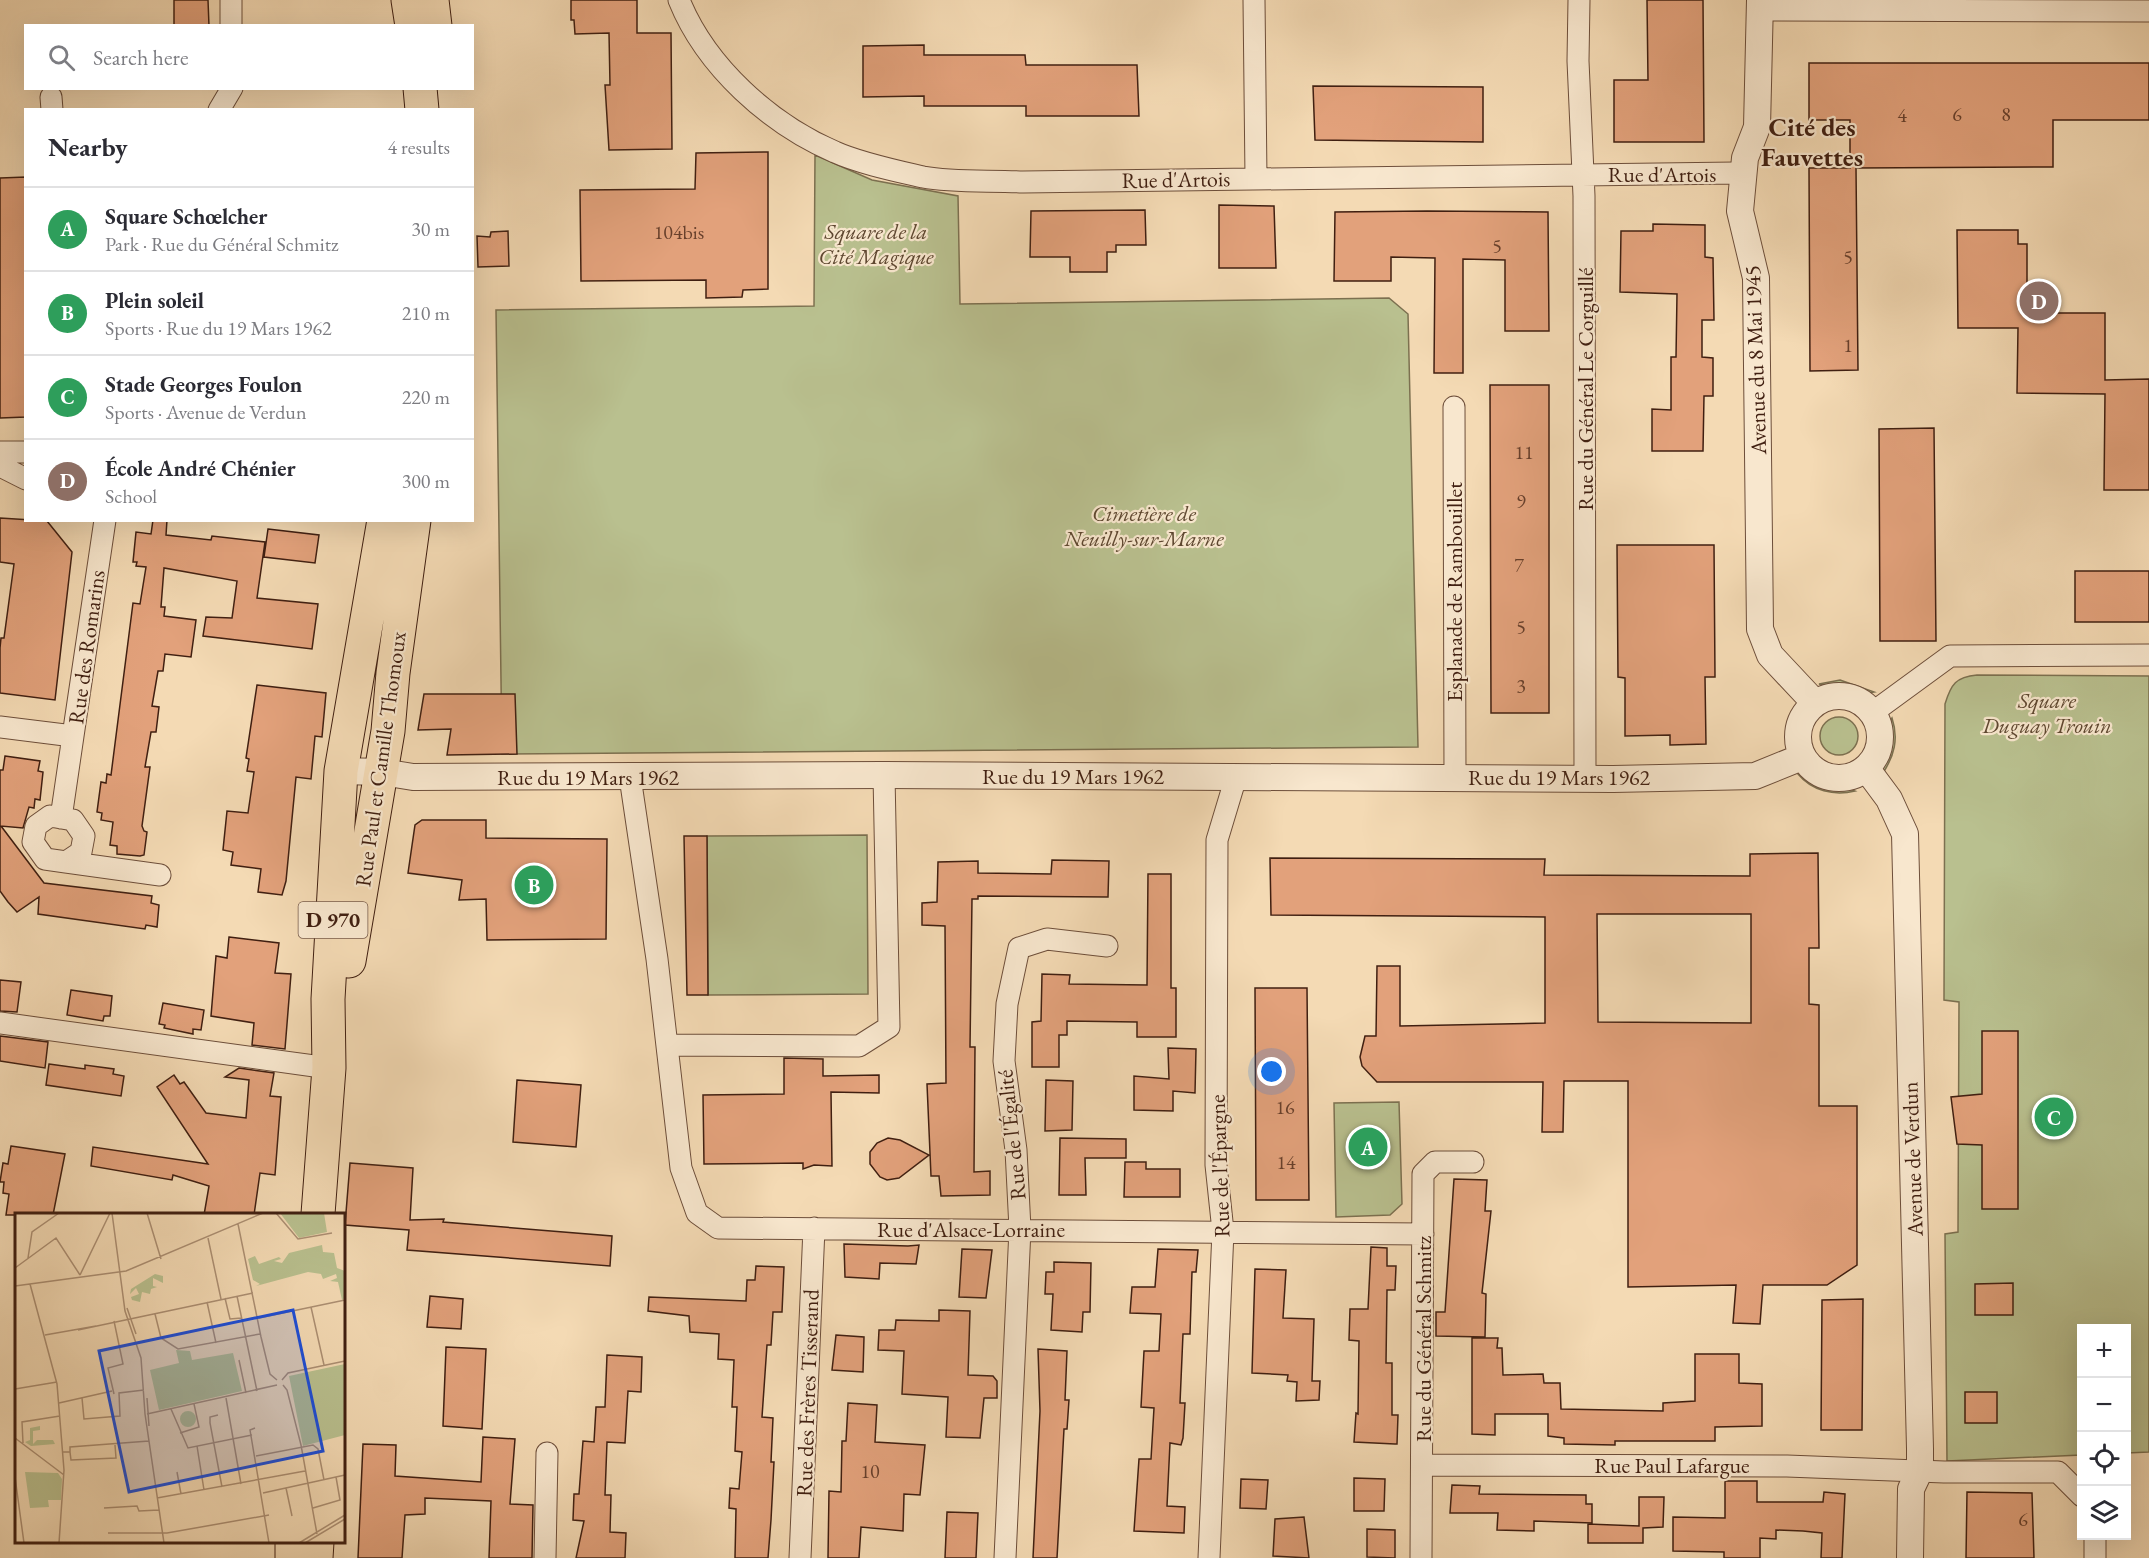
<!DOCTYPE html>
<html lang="en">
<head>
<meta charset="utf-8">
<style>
	body { margin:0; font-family:"EB Garamond",serif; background:#f2f2f3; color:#2b2b33 }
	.controls { position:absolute; right:18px; bottom:18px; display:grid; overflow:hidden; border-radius:0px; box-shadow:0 6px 24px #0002 }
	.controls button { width:54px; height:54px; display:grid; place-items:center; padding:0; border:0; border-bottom:2px solid #e1e1e2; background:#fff; color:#2b2b33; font:30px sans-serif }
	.you { position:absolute; left:1272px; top:1072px; width:21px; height:21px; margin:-15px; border:4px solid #fff; border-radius:50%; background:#1a73e8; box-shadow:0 0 0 9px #1a73e833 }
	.badge { display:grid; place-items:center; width:39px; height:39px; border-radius:50%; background:#db2777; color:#fff; font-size:20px; font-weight:700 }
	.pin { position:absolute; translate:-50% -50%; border:3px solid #fff; box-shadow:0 2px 6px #0006 }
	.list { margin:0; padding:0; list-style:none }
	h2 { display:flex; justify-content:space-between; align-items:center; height:78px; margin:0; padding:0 24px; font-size:26px }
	h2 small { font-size:20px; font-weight:400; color:#7c7c81 }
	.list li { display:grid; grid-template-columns:39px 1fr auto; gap:18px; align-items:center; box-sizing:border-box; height:84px; padding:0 24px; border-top:2px solid #e1e1e2 }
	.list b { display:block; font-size:22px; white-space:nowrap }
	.list p { margin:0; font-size:20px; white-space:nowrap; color:#7c7c81 }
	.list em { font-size:20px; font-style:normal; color:#7c7c81 }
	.icon { flex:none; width:33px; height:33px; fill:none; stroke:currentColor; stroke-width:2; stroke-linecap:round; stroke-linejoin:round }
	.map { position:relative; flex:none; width:2149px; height:1558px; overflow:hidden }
	.search { position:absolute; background:#fff; box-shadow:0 6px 24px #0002; left:24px; top:24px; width:450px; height:66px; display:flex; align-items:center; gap:15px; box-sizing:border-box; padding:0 21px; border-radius:0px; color:#7c7c81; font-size:22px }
	.panel { position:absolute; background:#fff; box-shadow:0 6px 24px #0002; left:24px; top:108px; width:450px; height:414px; border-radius:0px }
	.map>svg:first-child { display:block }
	.green { fill:#b9c08f; stroke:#7c7050; stroke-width:1.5 }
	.building { fill:#e2a17b; stroke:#401f11; stroke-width:1.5; fill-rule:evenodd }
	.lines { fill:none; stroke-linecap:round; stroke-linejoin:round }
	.minor-casing { stroke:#6d4e3a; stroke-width:23 }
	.tertiary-casing { stroke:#6d4e3a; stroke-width:28 }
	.primary-casing { stroke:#401f11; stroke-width:35 }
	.minor { stroke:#f8e7ce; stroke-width:21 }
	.tertiary { stroke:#f8e7ce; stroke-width:26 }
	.primary { stroke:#f4dab4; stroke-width:33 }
	.labels { text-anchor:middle; stroke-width:4.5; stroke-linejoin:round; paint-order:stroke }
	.number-label { font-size:20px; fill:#68402c }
	.shield { fill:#f8e7ce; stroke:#775b4a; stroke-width:1.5 }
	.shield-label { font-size:21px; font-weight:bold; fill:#401f11 }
	.street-label { font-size:22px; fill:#401f11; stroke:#f8e7ce }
	.park-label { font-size:22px; font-style:italic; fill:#5e4730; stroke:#f8e7ce }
	.quarter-label { font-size:26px; font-weight:bold; fill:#401f11; stroke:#f8e7ce }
	.inset-road { fill:none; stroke:#ac8f73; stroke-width:1.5 }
	.view { fill:#1d4ed8; fill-opacity:0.15; stroke:#1d4ed8; stroke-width:3 }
	.inset-edge { fill:none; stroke:#401f11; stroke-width:3 }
</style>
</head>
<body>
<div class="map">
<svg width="2149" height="1558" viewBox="0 0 2149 1558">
	<rect width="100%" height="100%" fill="#f4dab4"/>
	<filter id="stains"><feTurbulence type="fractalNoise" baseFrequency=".00333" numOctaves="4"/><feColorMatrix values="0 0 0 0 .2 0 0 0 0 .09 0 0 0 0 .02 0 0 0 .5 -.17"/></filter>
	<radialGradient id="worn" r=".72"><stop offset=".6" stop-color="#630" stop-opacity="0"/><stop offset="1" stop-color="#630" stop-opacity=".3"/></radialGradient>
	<path class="green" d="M815,155L872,180L958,196L960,304L1389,298L1408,314L1418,747L502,754L496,310L814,306Z
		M1977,675L2149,676V1452L2127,1453L2126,1328H2082L2081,1455L1947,1461L1945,1234L1958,1232L1959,1002L1944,1000L1945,704C1951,684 1956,677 1977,675Z
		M1840,680L1874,692L1857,695L1819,684Z
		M1820 736a19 19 0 1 1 38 0a19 19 0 1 1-38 0Z
		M1892,718C1899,739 1894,756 1883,773C1879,756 1882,734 1892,718Z
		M1807,773L1855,791C1834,796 1812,791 1798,774Z
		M867,835L868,994L708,995L707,836Z
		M1399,1102L1402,1204L1390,1215L1336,1217L1334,1103Z"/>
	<path class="building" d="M174,0H208L209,26H174Z
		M571,0H637V33H671L672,149L609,150L605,85H610L609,33L575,34L574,20H571Z
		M1647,0H1703L1704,142H1614V80H1648Z
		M924,45V55H1025L1026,65H1137L1139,116H1026V106H924V96L863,97V46Z
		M1809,63H2149V120H2053V167L1856,168L1858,370L1810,371L1809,168H1850V120H1809Z
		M1313,86L1483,87V142L1315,140Z
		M768,152V289L743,290L742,297L706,298V280L581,281L580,190L695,189L696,153Z
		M26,177V417L0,418V178Z
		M1219,205L1274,206L1276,268H1219Z
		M1145,210L1146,245H1116V252H1107V272H1070V257H1030L1031,211Z
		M1427,211L1548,212L1549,331H1505V260L1463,259V373H1434L1435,258L1391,257V281H1334L1335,212Z
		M1653,224L1705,225V257L1713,258L1714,320H1702V357L1713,358V396H1704L1703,451H1652V409L1671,410V357H1676L1677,294L1620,292L1621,231H1653Z
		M1957,230H2018V244H2027V313H2105V380L2149,379V490H2104L2105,394L2017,393L2018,328H1958Z
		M508,231L509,266L478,267L477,236L490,237L491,232Z
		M1490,385H1549V713H1491Z
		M1934,428L1936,641H1880L1879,429Z
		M0,518L47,521L72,552L55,700L0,693V648L1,638H4L14,564L0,562Z
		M153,520H167L166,535L211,540L212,536L265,542L257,598L318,604L312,649L203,636L206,617L232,618L237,581L164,568L161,607H165L164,616L196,620L191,657L165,654L163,671H158L152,706L159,707L156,732H151L145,767H150L142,826L144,831L147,832L144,855L140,856L117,854V846L110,845L113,822L101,820L102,813L97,812L101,782L106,783L107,774L111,775L133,603L140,604L146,567L136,566L137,562H133L136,532L151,534Z
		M268,529L319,535L315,563L264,557Z
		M1617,545H1714L1715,677H1705L1706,744L1670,745V735L1625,736V678L1618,677Z
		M2075,571H2149V622H2075Z
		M257,685L326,693L322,737L315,736L311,779L296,777L286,881L282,895L258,892L261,869L231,865L233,852L223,850L227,811L248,813L254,772L247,771L249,759L246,758Z
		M424,694H515L517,754L447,755L451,729L418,730Z
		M5,756L40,761L38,771L43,772L40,800L35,799L34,808L29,807L23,828L1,826L44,883L152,896L151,903L159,905L157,927L146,925L145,929L38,914L39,897L17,912L8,902L0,891V770H3Z
		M422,820H486V838L607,839L606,939L487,940L486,899L459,900L462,880L408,873L415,825Z
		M684,836H707L708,995H687Z
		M1818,853L1819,948H1809V1004L1819,1005V1106H1857V1265L1827,1285H1763L1760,1324L1733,1323L1736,1285L1628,1287V1081H1564L1563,1132H1542L1543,1082H1377L1362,1066L1360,1057L1365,1036H1376L1377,966H1400V1026L1545,1023V917L1271,915L1270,858L1545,859L1544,875L1750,876V854ZM1597,914H1751V1023L1598,1022Z
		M1052,860L1109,861L1108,897L978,896V899H972L970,1047H975L974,1172L990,1171V1195L941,1196L939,1176H931L927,1084L946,1083L945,926L922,925V903L937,902L938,862L978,861V873L1051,874Z
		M1148,874H1171V988H1176V1037H1137V1022L1067,1021V1035H1059V1067H1032V1022L1041,1021L1042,974L1070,975L1069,984L1147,985Z
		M229,937L279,943L275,973L291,974L285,1049L252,1045L254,1023L211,1016L216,956L227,958Z
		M0,980L21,982L17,1012L0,1011Z
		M1255,988H1307L1309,1200H1256Z
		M71,990L112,996L110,1016H104L103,1021L67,1015Z
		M163,1003L204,1010L201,1030L193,1029V1034L164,1028L165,1025L159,1024Z
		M1982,1031H2018V1209H1982V1145L1957,1144L1951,1097L1982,1094Z
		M0,1036L48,1042L45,1068L0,1061Z
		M1168,1048L1196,1049L1195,1093L1173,1091V1111L1134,1110V1076L1169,1079Z
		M784,1058L823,1059V1076L879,1075V1093L831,1092L832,1166L814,1165L803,1169V1163L704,1164L703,1095L784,1094Z
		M49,1064L85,1069V1065L114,1069L113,1074L124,1076L121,1096L46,1085Z
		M239,1068L274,1073L270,1096L281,1097L275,1175L260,1173L254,1215H204L209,1186L173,1175L172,1180L91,1166L93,1147L208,1164L157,1087L174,1075L180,1084L184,1082L206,1113L246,1118L249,1080L225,1077Z
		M517,1080L581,1085L576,1147L513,1142Z
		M1046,1080L1073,1081L1072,1130L1045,1131Z
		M888,1138L900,1140L929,1155L899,1178L887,1180L880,1177L870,1164V1152L877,1143Z
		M1060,1138L1126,1139V1158H1085L1086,1195H1059Z
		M11,1146L65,1154L53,1215H6L9,1194L3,1193L4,1182H0L3,1163L8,1164Z
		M1125,1162H1146V1169H1180V1197H1124Z
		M350,1163L413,1168L410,1220L444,1219L443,1222L612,1236L610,1266L407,1250L409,1230L345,1225Z
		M1454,1179L1487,1180L1485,1211H1491L1482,1293L1486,1294L1485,1337L1436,1336V1312H1445Z
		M844,1244L908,1246L919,1245L916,1264L880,1263L879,1279L845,1277Z
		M1371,1247L1387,1248V1266H1396L1395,1290H1387L1386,1363H1392V1415H1398L1397,1444H1395L1354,1442L1356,1413L1358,1414L1359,1341L1349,1340L1350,1309H1368Z
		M962,1249L992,1250L986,1298L959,1297Z
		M1158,1249L1198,1250L1196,1272H1192L1190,1334H1183L1180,1403H1185L1183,1438L1181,1445L1170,1443L1167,1506L1185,1507L1184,1533L1134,1531L1139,1459H1151L1154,1408L1141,1407L1144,1351H1159L1161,1314L1130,1313L1132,1287H1155Z
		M1054,1262L1091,1263L1090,1312H1083L1082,1332L1051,1330L1053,1294H1045L1046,1272H1054Z
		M756,1266L784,1267L782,1312H773L771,1345H767L762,1417L773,1418L771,1462H774L771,1520L768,1558H735L736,1509L729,1508L730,1488L739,1489L742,1452L735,1451L737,1407H732L734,1360L718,1359L719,1334L690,1332L689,1316L648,1311L649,1297L746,1301L747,1280H755Z
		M1255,1269L1286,1270L1283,1318L1314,1319L1312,1381H1320L1319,1400L1296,1401L1297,1382L1287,1381L1288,1375L1252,1373Z
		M2013,1283V1315H1975V1284Z
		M430,1296L463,1299L461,1329L427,1327Z
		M1863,1299L1862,1430H1821L1822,1300Z
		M939,1310L970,1311L968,1375L993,1376L997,1381V1398H984L980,1438L946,1437L948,1397L902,1394L904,1351L878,1350L879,1330H895L896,1320L939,1321Z
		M836,1335L864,1337L863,1372L832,1370Z
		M1472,1338H1498L1497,1348H1502L1503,1375L1543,1374L1544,1383H1560L1561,1409L1663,1411V1403L1695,1401V1354H1739V1383L1762,1384V1426L1715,1427V1441H1615V1445L1564,1444V1438L1548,1436V1414H1495V1435L1472,1434Z
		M446,1347L486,1349L482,1429L443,1426Z
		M1038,1349L1067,1351L1065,1400H1069L1067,1429H1064L1057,1558H1033L1040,1411Z
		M607,1355L642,1357L641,1392L628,1391L625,1443L607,1442L605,1495H611L610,1532L626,1533L625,1558H576L584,1521L573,1520L574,1494H579L583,1441L594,1442L596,1407H605Z
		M1965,1392H1997V1423H1965Z
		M848,1403L877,1405L875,1442L925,1445L920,1495L904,1494L903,1531L861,1527L859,1558H828L829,1491L841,1492L842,1441H846Z
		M483,1437L515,1439L510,1504L533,1505L532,1558H489L491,1501L425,1498V1514L405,1515L402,1558H358L363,1444L396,1445L395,1476L481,1482Z
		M1354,1478L1385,1479L1384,1511H1354Z
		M1241,1479L1268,1480L1266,1509L1240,1508Z
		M1725,1481H1757V1502H1823L1824,1492L1845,1494L1842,1558H1821L1822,1533L1803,1531L1776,1530V1539L1760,1538V1558H1724V1552L1673,1551V1517L1725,1518Z
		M1452,1485L1480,1486L1479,1494L1586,1495V1504H1592V1523L1534,1521V1531L1497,1530L1498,1513H1450Z
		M1967,1492L2032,1493L2034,1558H1966Z
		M1639,1497H1664L1663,1527L1643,1528V1543H1588V1524L1639,1526Z
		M947,1512L978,1513L976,1558H945Z
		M1304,1517L1309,1558L1273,1556L1275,1519Z
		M1367,1529L1395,1530V1558L1367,1557Z"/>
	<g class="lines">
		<g class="minor-casing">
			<path id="minor" d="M231,0V26
				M679,0C706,67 770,124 835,152C859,163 897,171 923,177C954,183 991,180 1023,182L1735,173L1743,176
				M1254,0L1256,178
				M1579,0L1578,61L1584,196L1585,779
				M1760,10L2149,11
				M51,97L52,110
				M219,110L232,88
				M1454,407L1455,777
				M0,452H26
				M0,466L26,479
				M1872,713L1950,656L2149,655
				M0,727L73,736L105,520
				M630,777L657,959L681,1168L697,1213L718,1228L1423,1234
				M50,816L73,820L84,836L81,852L66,862L45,859L33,842L36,826Z
				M61,818L73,736
				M66,862L160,875
				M0,1023L329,1068
				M667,1045L859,1046L889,1027L884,775
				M1423,1465L1787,1466L1944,1472H2058L2082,1496
				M545,1558L547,1453
				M800,1558L814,1228
				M1005,1558L1020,1229L1016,1150L1004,1061L1007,1004L1019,948L1047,939L1107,946
				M1209,1558L1223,1231L1216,1165L1217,840L1236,777
				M1421,1558L1423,1174L1435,1162H1473
				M2095,1558V1536"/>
		</g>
		<g class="tertiary-casing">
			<path id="tertiary" d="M1760,0L1757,127L1745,158L1740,211L1756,278L1760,629L1770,655L1815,703
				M1798 737a41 41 0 1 1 82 0a41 41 0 1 1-82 0Z
				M1866,768L1889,799L1905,834L1920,1449V1470L1911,1489L1910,1558
				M341,771L382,772L413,777L884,775L1613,779L1755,776L1802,757"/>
		</g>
		<g class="primary-casing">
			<path id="primary" d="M408,0L412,26
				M432,0L435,26
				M420,88L422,110
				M349,961L388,731L393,673L414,520
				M318,1214L329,1068L328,999L341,771L384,520
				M292,1558V1542
				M316,1558L317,1542"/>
		</g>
		<use href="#minor" class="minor"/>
		<use href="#tertiary" class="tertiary"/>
		<use href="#primary" class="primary"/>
	</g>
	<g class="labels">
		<g class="number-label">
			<text x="1957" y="121">6</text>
			<text x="2006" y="121">8</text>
			<text x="1902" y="122">4</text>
			<text x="679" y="239">104bis</text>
			<text x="1497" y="253">5</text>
			<text x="1848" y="264">5</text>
			<text x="1848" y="352">1</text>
			<text x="1524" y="459">11</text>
			<text x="1521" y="508">9</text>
			<text x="1519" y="572">7</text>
			<text x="1521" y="634">5</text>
			<text x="1521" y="693">3</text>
			<text x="1285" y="1114">16</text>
			<text x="1286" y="1169">14</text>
			<text x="870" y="1478">10</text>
			<text x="2023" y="1526">6</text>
		</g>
		<rect class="shield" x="298.5" y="902" width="69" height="36" rx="4.5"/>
		<g class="shield-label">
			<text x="333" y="927">D 970</text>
		</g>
		<g class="street-label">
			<text x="1662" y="182">Rue d'Artois</text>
			<text transform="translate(1176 179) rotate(-1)" y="8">Rue d'Artois</text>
			<text transform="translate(1755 360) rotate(-92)" y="8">Avenue du 8 Mai 1945</text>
			<text transform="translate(1585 389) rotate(-90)" y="8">Rue du Général Le Corguillé</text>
			<text transform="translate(1454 592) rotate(-90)" y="8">Esplanade de Rambouillet</text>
			<text transform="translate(86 647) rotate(-82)" y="8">Rue des Romarins</text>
			<text transform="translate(380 759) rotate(-82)" y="8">Rue Paul et Camille Thomoux</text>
			<text x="1073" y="784">Rue du 19 Mars 1962</text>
			<text x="588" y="785">Rue du 19 Mars 1962</text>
			<text x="1559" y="785">Rue du 19 Mars 1962</text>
			<text transform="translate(1011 1135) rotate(-96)" y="8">Rue de l'Égalité</text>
			<text transform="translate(1912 1159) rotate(-92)" y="8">Avenue de Verdun</text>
			<text transform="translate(1219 1166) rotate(-92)" y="8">Rue de l'Épargne</text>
			<text x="971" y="1237">Rue d'Alsace-Lorraine</text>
			<text transform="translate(1423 1339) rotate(-90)" y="8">Rue du Général Schmitz</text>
			<text transform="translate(807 1393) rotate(-88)" y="8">Rue des Frères Tisserand</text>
			<text x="1672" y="1473">Rue Paul Lafargue</text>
		</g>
		<g class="park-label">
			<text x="876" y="239">Square de la<tspan x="876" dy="25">Cité Magique</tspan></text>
			<text x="1144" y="521">Cimetière de<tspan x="1144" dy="25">Neuilly-sur-Marne</tspan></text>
			<text x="2047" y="708">Square<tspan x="2047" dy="25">Duguay Trouin</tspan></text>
		</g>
		<g class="quarter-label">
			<text x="1812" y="136">Cité des<tspan x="1812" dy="30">Fauvettes</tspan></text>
		</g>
	</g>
	<g transform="translate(15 1213)">
		<rect width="330" height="330" fill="#f4dab4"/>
		<path d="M265,0H309L312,19L284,25ZM307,32L308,39L319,40L322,55L330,58V85L327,87L323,69L315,68L322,65L321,61L308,66L306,61L293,59L241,73L245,71L238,67L233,46L240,43L244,51L264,44L266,46L259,48L267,50L274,40ZM140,61L148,63V70L138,65V73L142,74L136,76L135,81L127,79L125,89L117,87L116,84L124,81L121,75L115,81L116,76ZM161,137L175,138L177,147L218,140L227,178L144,197L135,157L164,150ZM330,151V222L288,233L274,163ZM165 206a8 8 0 1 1 16 0a8 8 0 1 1-16 0ZM25,213V217L18,218V231L22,227H38L40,231L16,233L10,229L15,227V215ZM10,259L43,260L47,266L46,287H33L34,294L15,295Z" fill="#b9c08f"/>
		<path class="inset-road" d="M97,0L110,98L126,145L130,201L149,330M132,0L146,46M261,0L283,26L317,20M223,11L246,124L255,161L262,167M193,25L206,86M13,45L17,19L44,0M0,55L41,25L65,62M65,62L95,0M15,71L42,171L49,257L44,330M0,73L111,58L248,0M222,83L242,178M210,85L215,106L226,105M192,89L201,130M296,94L309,152M112,95L121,121M140,101L146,125L163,136L245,121M244,105L330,87M63,117L238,80M30,122L81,113M224,147L231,180M267,167L273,160L330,148M268,172L272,177L286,232L302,321M0,176L42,169M99,181L93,155L108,151L99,108M67,185L69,206L105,203L104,180L129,177M132,185L134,213M211,185L226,271M44,190L97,178M156,196L173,235L237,222M132,201L262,172M203,202L195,204V210L207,274M240,215L235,217L254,330M165,220L184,214L179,191M0,225L49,262M8,230L7,209L45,203M182,233L189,277M48,239H55V234L134,228M55,239L56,247L101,245L100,232M241,243L298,232L303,236L309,267M162,259L166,281M0,264L9,330M271,275L277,303M248,280L330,262M142,285L290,258M89,295L122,293L124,298L144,297M298,295L325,287L321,264M93,320H152L254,302M284,330L330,302M290,330L330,306"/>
		<path class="view" d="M278,97L308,238L114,279L84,138Z"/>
		<rect width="330" height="330" class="inset-edge"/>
	</g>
	<rect width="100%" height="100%" filter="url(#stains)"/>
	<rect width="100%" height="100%" fill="url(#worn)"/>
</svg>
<div class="controls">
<button>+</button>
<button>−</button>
<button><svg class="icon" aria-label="locate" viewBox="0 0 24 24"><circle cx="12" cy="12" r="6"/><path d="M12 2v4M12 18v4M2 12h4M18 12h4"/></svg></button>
<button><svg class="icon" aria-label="layers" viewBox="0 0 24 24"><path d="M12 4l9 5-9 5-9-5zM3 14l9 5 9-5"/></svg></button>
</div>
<div class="you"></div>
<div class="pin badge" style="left:1368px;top:1147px;background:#2e9e5b">A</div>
<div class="pin badge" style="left:534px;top:885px;background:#2e9e5b">B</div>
<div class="pin badge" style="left:2054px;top:1117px;background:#2e9e5b">C</div>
<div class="pin badge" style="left:2039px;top:301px;background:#8d6e63">D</div>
<div class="search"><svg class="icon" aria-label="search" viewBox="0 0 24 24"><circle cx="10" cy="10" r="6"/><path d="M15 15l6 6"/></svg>Search here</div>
<section class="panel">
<h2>Nearby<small>4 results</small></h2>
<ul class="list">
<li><span class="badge" style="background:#2e9e5b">A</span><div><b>Square Schœlcher</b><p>Park · Rue du Général Schmitz</p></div><em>30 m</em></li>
<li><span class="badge" style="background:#2e9e5b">B</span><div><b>Plein soleil</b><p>Sports · Rue du 19 Mars 1962</p></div><em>210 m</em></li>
<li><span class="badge" style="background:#2e9e5b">C</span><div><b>Stade Georges Foulon</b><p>Sports · Avenue de Verdun</p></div><em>220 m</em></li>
<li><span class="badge" style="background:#8d6e63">D</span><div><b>École André Chénier</b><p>School</p></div><em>300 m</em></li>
</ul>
</section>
</div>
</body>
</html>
